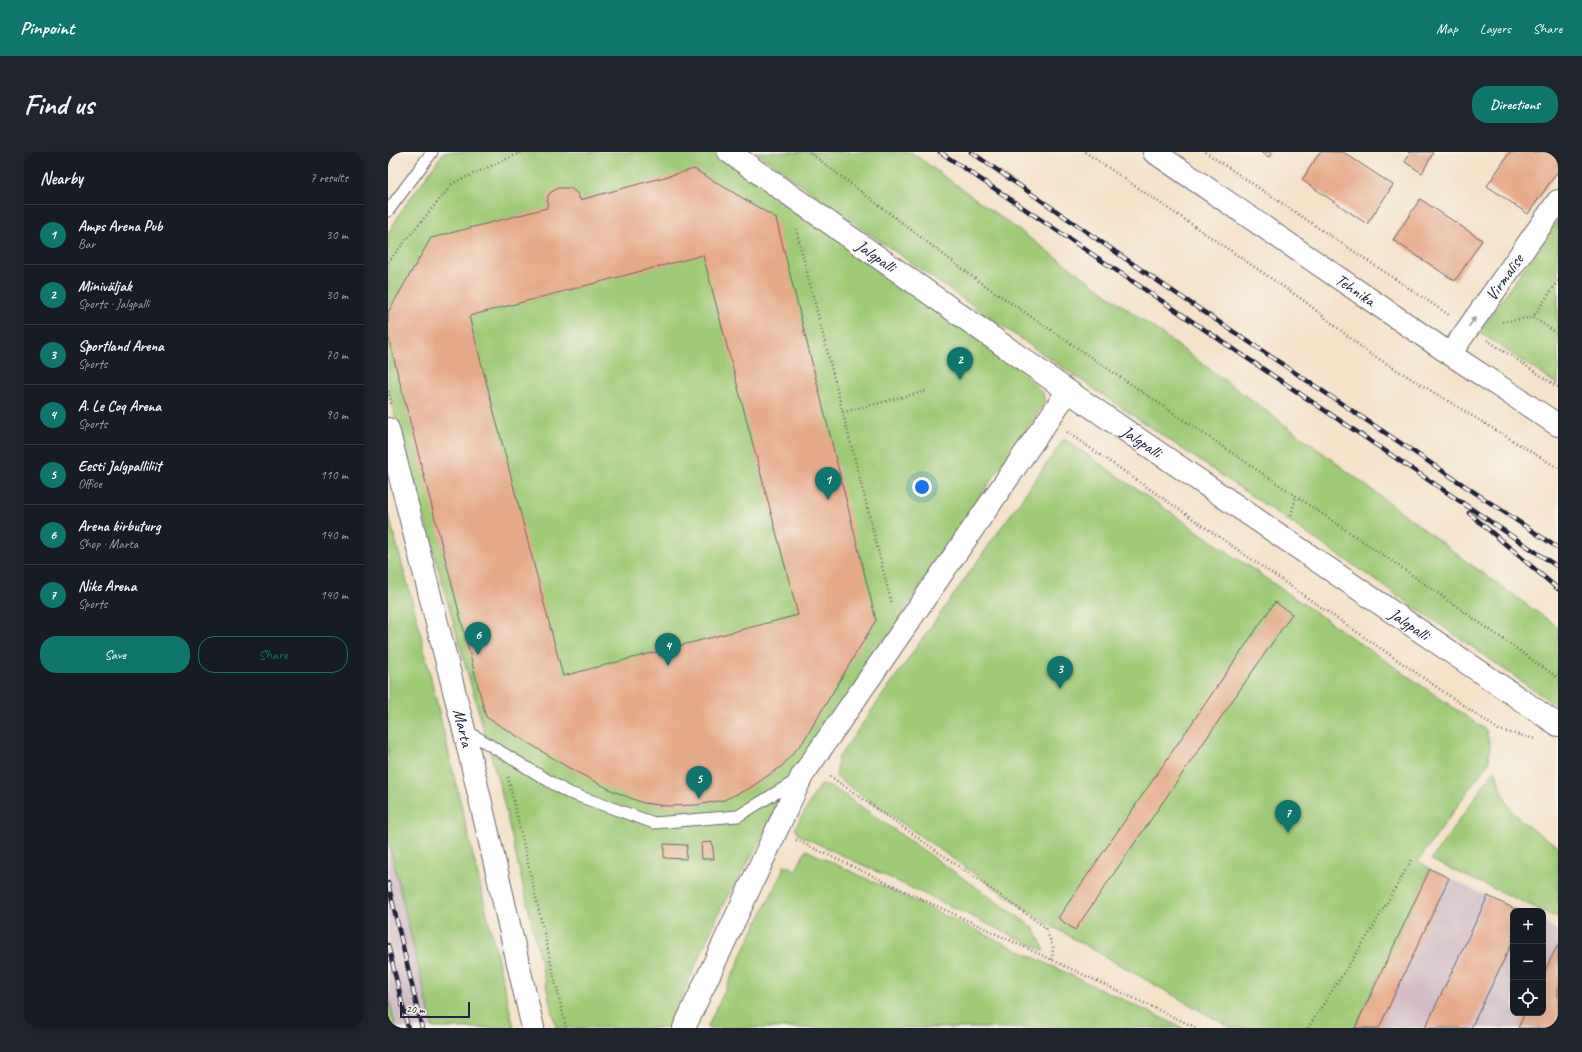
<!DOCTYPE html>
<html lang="en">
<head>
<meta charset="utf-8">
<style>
	body { margin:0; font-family:Caveat,sans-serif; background:#20242c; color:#f1f3f6 }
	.controls { position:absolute; right:12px; bottom:12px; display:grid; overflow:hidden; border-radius:8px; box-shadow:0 4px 16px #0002 }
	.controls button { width:36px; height:36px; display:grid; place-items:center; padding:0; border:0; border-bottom:1px solid #363941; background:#171b24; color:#f1f3f6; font:20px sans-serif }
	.scale { position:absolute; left:12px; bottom:10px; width:70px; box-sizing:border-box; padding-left:4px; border:2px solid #22223b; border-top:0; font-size:11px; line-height:14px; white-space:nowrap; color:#22223b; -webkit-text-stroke:3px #f7f3e8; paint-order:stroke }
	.you { position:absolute; left:534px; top:335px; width:14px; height:14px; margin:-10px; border:3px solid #fff; border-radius:50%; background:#1a73e8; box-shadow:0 0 0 6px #1a73e833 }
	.badge { display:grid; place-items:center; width:26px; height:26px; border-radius:50%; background:#0f766e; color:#fff; font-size:13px; font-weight:700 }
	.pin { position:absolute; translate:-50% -33px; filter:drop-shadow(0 1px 2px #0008) }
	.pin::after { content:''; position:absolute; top:21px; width:14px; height:12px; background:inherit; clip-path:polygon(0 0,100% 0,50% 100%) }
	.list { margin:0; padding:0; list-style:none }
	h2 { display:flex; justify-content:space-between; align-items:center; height:52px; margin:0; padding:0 16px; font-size:17px }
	h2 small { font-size:13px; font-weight:400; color:#9ea1a6 }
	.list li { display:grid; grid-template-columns:26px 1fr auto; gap:12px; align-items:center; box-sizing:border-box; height:60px; padding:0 16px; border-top:1px solid #363941 }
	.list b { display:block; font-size:15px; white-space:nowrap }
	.list p { margin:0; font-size:13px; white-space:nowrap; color:#9ea1a6 }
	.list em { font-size:13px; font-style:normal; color:#9ea1a6 }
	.actions { display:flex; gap:8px; padding:12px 16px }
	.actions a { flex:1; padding:9px 0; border:1px solid #0f766e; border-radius:16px; text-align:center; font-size:14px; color:#0f766e }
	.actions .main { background:#0f766e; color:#fff }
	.icon { flex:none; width:22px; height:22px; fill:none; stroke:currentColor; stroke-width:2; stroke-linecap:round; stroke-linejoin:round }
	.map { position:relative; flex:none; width:1170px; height:876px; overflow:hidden; border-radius:16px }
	header { display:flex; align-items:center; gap:24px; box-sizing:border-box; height:56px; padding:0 20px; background:#0f766e; color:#fff }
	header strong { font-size:19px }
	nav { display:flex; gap:22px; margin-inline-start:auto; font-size:14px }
	.intro { display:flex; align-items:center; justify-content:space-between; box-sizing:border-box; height:96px; padding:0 24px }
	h1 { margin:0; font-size:28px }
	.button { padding:10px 18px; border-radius:16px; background:#0f766e; color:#fff; font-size:14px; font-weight:700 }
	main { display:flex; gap:24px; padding:0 24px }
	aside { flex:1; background:#171b24; border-radius:16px; box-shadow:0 4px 16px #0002 }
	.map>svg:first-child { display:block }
	.industrial { fill:#d2bdc6 }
	.green { fill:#9fca77; stroke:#607659 }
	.building { fill:#e5aa8a; fill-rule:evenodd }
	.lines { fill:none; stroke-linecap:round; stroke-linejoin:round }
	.lane-casing { stroke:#6c656d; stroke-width:13 }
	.street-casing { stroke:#6c656d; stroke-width:24 }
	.secondary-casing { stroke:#6c656d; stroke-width:24 }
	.path { stroke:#6c656d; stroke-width:2.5; stroke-dasharray:1 3; stroke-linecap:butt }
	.lane { stroke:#fff; stroke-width:11 }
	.street { stroke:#fff; stroke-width:22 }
	.secondary { stroke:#fff; stroke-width:22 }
	.rail-casing { stroke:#22223b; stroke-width:4.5 }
	.rail { stroke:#f7f3e8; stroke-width:3; stroke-dasharray:9; stroke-linecap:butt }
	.oneway { fill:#9c9ca7 }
	.labels { text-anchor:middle; stroke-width:3.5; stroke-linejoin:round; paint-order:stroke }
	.street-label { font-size:17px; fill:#22223b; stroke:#f7f3e8 }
</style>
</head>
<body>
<header>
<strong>Pinpoint</strong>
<nav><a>Map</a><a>Layers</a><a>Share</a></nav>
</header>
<div class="intro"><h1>Find us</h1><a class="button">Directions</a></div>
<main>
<aside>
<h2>Nearby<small>7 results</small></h2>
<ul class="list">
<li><span class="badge">1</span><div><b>Amps Arena Pub</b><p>Bar</p></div><em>30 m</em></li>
<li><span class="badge">2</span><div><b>Miniväljak</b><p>Sports · Jalgpalli</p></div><em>30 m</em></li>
<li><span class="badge">3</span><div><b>Sportland Arena</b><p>Sports</p></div><em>70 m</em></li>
<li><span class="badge">4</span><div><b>A. Le Coq Arena</b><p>Sports</p></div><em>90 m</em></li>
<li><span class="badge">5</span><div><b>Eesti Jalgpalliliit</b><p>Office</p></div><em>110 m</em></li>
<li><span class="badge">6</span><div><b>Arena kirbuturg</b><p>Shop · Marta</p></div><em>140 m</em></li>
<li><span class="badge">7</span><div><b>Nike Arena</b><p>Sports</p></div><em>140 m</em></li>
</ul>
<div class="actions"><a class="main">Save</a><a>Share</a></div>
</aside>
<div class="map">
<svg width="1170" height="876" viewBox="0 0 1170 876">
	<rect width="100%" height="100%" fill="#f7f3e8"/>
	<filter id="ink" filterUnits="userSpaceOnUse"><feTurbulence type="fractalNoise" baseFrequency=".025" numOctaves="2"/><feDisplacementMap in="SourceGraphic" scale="8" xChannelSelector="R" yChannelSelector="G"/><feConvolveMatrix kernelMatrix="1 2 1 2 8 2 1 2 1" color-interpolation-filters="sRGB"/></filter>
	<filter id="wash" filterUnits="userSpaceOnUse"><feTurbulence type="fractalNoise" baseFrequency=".012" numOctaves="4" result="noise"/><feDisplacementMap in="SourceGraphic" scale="16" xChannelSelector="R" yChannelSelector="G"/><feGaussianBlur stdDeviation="0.9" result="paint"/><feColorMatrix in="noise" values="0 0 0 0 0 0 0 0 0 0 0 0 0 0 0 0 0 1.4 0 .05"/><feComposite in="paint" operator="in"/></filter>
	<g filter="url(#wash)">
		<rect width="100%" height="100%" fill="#f4e2c9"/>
		<path class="industrial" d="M0,687L45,876H8L0,842Z
			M1042,717L1131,759H1125V861H1155V771L1170,779V876H967Z"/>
		<path class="green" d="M56,0H325L612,199L655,241L657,251L561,389L402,639L333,756L280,876H168L113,639L0,239V82L14,58Z
			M367,0H523L789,193L939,304L1078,409L1170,475V555C904,367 630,191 367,0Z
			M1170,68V233L1091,180Z
			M676,287L1098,578L1102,593L1101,610L1030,709L1042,717L967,876H843L651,767L448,625L450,606Z
			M0,361L28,463L126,876H45L0,687Z
			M1107,617C1111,630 1115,645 1123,657C1134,673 1154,683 1170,694V766L1043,708Z
			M434,633C448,635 460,646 471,653L646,776L657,799L411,683L407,676L431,634Z
			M418,698L795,876H319L397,713L408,718Z
			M0,842L8,876H0Z"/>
		<g id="blocks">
			<path class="building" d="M872,0H884L881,5Z
				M932,0H955L1005,33L979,72L914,28Z
				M1020,0H1043L1045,1L1034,21L1017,10L1022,1Z
				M1122,0H1170V19L1140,62L1099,34Z
				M306,17L388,66L488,468L415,590L394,614L362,636L336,648L309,653L279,654L255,651L225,639L181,616L98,565L0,184V160L43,86L159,56L160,44L162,41L170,36H182L189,41L192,48ZM315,103L410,463L175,524L81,164Z
				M1032,47L1094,88L1067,129L1005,88Z
				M887,450L904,462L687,778L670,766Z
				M324,690L326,707H314L313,691Z
				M276,692L299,693L298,707L276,706Z
				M1042,717L1061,726L991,876H967Z
				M1100,744L1131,759H1125V789L1083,876H1037Z
				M1170,792V876H1130L1137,861H1155V823Z"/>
		</g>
	</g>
	<g filter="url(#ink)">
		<use href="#blocks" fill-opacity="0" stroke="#6c656d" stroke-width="1"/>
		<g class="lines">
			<g class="lane-casing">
				<path id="lane" d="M0,59L44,0
					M77,578L179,640L266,671L350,664L409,628"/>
			</g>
			<g class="street-casing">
				<g id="street">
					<path id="s1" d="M341,0L680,239L1170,573"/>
					<path id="s2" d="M1062,202L1170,49"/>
					<path id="s3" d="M0,277L76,578L145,876"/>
					<path d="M296,876L414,624L680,239"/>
				</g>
			</g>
			<g class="secondary-casing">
				<g id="secondary">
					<path id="s4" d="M766,0L1062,202L1170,273"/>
				</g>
			</g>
			<path class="path" d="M421,0L589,128L1014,416L1170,526
				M697,0L915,148L981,201L1170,316
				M817,0L1061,163
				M408,77L504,453
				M0,110L65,31L134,0
				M1170,129L1145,165L1170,182
				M1114,170L1145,165
				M1099,188L1170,235
				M0,239L4,254
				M455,260L538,239
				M679,280L1111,578L1148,587
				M903,363L908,344
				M442,624L657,775L665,795L664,809
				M120,625L178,876
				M408,688L809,876
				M920,876L984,777L1024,707"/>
			<use href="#lane" class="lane"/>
			<use href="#street" class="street"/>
			<use href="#secondary" class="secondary"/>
			<g class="rail-casing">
				<path id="rail" d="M552,0L1170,415
					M583,0L777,134L1170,396
					M1081,361L1170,437
					M0,731L34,876
					M0,793L20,876"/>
			</g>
			<use href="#rail" class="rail"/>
		</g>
		<defs><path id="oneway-solid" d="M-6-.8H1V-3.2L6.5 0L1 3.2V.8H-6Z"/></defs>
		<use class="oneway" href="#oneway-solid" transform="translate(1084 170) rotate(-55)"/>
	</g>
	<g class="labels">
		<g class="street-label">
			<text dy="6" stroke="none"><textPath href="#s1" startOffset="180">Jalgpalli</textPath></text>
			<text dy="6" stroke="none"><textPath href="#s2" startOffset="94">Virmalise</textPath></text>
			<text dy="6" stroke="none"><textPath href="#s4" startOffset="244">Tehnika</textPath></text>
			<text dy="6" stroke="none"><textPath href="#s1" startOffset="504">Jalgpalli</textPath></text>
			<text dy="6" stroke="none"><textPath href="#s1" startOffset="828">Jalgpalli</textPath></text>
			<text dy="6" stroke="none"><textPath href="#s3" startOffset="308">Marta</textPath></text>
		</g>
	</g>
</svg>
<div class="controls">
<button>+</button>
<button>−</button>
<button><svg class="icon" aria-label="locate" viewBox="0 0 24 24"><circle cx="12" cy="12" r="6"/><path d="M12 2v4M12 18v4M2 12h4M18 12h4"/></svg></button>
</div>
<div class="scale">20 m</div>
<div class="you"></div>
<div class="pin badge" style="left:440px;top:348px">1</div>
<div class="pin badge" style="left:572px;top:228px">2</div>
<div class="pin badge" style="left:672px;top:537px">3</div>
<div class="pin badge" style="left:280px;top:514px">4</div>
<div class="pin badge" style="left:311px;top:647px">5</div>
<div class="pin badge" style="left:90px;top:503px">6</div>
<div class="pin badge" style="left:900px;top:681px">7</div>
</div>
</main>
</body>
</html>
